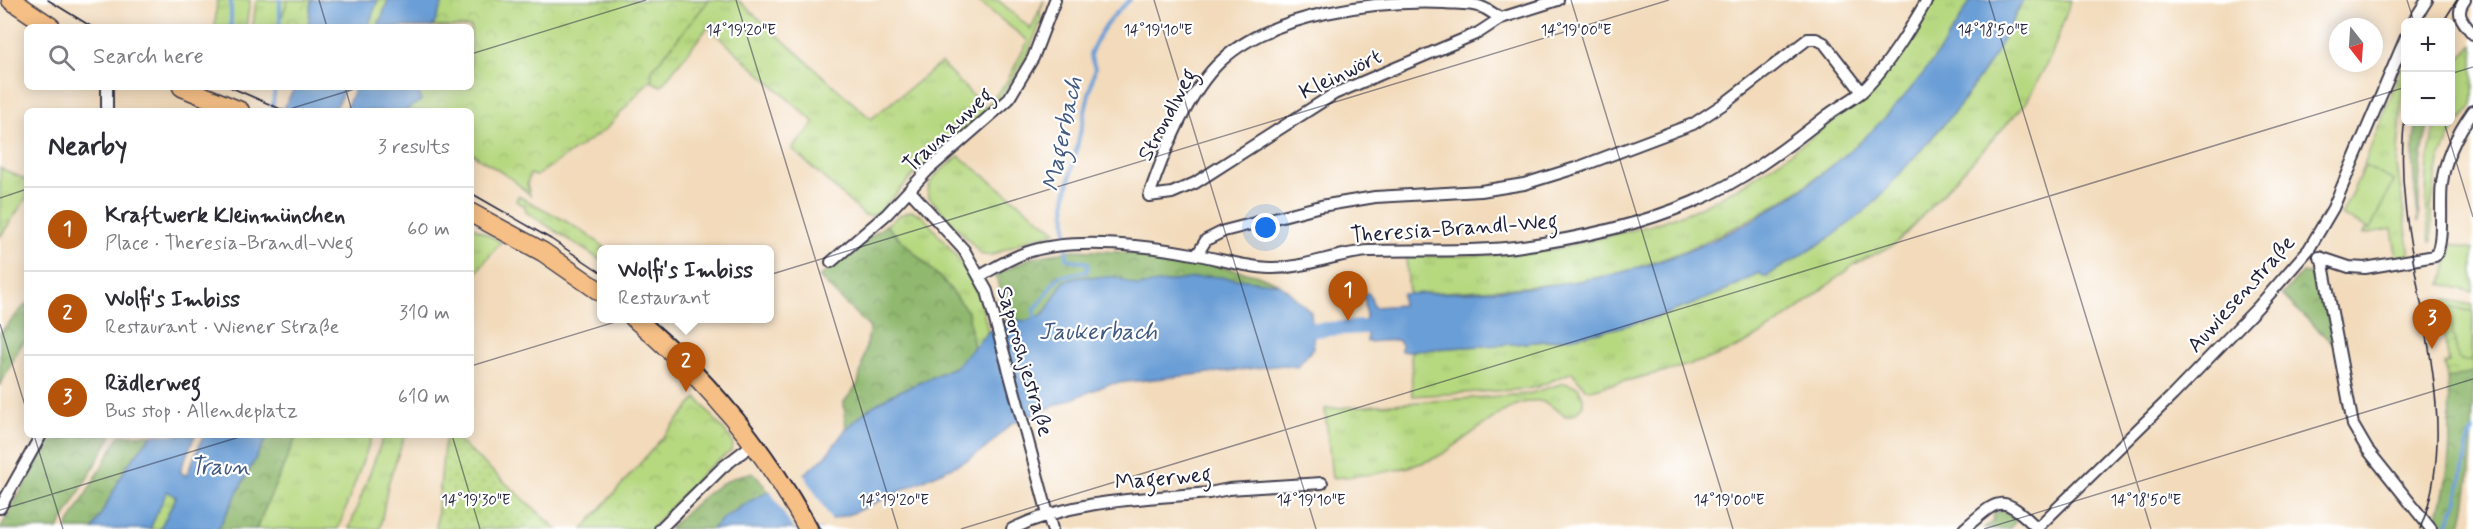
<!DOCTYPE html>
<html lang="en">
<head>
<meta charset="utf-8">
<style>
	body { margin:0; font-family:Mynerve,sans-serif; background:#f7f7f7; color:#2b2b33 }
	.controls { position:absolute; right:18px; top:18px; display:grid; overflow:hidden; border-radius:9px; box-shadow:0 3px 15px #0003 }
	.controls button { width:54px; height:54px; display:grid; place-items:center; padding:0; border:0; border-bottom:2px solid #e1e1e2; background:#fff; color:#2b2b33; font:30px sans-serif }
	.compass { position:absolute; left:2329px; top:18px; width:54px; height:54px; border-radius:50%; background:#fff; box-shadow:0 3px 15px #0003; rotate:163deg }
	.you { position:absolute; left:1266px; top:228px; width:21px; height:21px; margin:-15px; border:4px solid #fff; border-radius:50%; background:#1a73e8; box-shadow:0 0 0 9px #1a73e833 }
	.badge { display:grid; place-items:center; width:39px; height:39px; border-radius:50%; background:#b45309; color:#fff; font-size:20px; font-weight:700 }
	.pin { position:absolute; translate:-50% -50px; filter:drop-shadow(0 2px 3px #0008) }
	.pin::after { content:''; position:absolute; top:32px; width:21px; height:18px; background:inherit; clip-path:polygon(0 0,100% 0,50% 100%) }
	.popup { position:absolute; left:597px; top:245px; width:177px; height:78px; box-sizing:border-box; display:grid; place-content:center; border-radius:9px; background:#fff; filter:drop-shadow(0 2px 4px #0005); font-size:20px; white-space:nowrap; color:#7c7c81 }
	.popup b { font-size:22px; color:#2b2b33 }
	.popup::after { content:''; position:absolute; left:50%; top:100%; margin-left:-12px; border:12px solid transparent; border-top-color:#fff }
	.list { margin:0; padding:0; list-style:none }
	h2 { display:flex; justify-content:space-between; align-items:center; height:78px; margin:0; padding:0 24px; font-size:26px }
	h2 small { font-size:20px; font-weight:400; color:#7c7c81 }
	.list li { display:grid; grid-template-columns:39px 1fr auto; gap:18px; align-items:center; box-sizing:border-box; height:84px; padding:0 24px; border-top:2px solid #e1e1e2 }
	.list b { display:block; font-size:22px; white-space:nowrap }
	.list p { margin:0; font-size:20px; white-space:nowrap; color:#7c7c81 }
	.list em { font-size:20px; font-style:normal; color:#7c7c81 }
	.icon { flex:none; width:33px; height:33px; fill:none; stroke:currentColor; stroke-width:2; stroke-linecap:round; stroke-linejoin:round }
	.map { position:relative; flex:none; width:2473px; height:529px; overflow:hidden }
	.search { position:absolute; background:#fff; box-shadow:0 3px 15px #0003; left:24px; top:24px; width:450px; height:66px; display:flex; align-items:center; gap:15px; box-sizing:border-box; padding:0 21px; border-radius:9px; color:#7c7c81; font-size:22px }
	.panel { position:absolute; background:#fff; box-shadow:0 3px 15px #0003; left:24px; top:108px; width:450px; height:330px; border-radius:9px }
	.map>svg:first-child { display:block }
	.grass { fill:url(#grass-tufts); stroke:#6c7d5d; stroke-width:1.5 }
	.forest { fill:url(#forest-crowns); stroke:#596d54; stroke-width:1.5 }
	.park { fill:url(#park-crowns); stroke:#6c7d5d; stroke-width:1.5 }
	.garden { fill:url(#garden-dots); stroke:#6c7d5d; stroke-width:1.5 }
	.pitch { fill:#b6d87f; stroke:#6c7d5d; stroke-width:1.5 }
	.water { fill:#6a9ed6; stroke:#466088; stroke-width:1.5 }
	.pier { fill:#f2daba }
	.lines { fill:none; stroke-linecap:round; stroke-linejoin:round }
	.stream { stroke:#6a9ed6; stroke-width:4 }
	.canal { stroke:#6a9ed6; stroke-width:14 }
	.minor-casing { stroke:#413e4e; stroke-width:14 }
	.primary-casing { stroke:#413e4e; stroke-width:21 }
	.minor { stroke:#fff; stroke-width:10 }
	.primary { stroke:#f5bf86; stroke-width:18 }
	.tram { stroke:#22223b; stroke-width:1.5 }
	.ticks { fill:none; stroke:#22223b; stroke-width:1.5; stroke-opacity:0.45 }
	.labels { text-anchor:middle; stroke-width:4.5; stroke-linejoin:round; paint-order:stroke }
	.street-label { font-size:22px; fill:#22223b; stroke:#fff }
	.water-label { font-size:24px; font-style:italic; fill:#425a81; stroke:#fff }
	.ticks-label { font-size:15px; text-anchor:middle; fill:#22223b; stroke:#fff; stroke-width:4.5; stroke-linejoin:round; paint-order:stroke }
</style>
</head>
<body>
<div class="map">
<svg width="2473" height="529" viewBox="0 0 2473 529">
	<defs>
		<pattern id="grass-tufts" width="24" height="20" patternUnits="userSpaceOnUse" patternTransform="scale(1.5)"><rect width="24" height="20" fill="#b6d87f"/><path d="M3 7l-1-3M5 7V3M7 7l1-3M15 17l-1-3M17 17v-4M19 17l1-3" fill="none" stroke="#9cb96f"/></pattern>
		<pattern id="forest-crowns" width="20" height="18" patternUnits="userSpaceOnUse" patternTransform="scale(1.5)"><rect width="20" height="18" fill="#90b86e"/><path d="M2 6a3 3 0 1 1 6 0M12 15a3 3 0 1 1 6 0" fill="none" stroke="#75955c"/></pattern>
		<pattern id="park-crowns" width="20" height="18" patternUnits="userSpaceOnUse" patternTransform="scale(1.5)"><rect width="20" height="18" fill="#b6d87f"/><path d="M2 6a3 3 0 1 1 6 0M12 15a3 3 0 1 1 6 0" fill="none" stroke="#9cb96f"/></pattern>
		<pattern id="garden-dots" width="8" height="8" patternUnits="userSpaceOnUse" patternTransform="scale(1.5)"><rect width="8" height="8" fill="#b6d87f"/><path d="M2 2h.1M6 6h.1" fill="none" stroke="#9cb96f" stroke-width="1.8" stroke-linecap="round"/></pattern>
	</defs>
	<rect width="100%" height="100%" fill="#fff"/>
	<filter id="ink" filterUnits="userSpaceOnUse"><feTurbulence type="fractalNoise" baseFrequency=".0167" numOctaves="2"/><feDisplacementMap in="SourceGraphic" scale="12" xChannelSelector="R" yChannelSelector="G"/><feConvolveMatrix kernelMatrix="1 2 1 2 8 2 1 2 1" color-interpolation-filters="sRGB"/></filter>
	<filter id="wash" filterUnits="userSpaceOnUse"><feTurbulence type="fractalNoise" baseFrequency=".008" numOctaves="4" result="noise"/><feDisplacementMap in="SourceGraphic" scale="24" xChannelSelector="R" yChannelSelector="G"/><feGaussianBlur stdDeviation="1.35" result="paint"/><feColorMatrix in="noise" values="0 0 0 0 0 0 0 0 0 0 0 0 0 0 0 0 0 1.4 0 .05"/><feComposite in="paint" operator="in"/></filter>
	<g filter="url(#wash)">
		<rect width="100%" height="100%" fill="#f2daba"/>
		<path class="grass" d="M217,0H250L246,27H215Z
			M256,0H311L308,27H253Z
			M692,0H738L871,119L941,63L985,108L1006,83L1028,41L977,0H998L1031,29L1044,0L1040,11L1041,22L1028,53L1006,90L988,110L939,148L878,213L871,216L864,215L792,149L815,123L708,27L661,86L642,77Z
			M1934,0H1971C1913,107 1829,183 1719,235C1680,254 1638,270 1595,278C1534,289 1471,290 1409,294L1406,257L1518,254L1561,248L1649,226L1692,211L1738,188L1786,156L1869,94Z
			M2023,0H2071L2052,54L2026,103L1899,241C1884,253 1866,255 1851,267C1816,294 1784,323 1744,344C1696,368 1642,375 1591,390L1586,389L1572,372L1537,387L1528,389L1412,396L1411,351C1461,346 1512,346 1561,339C1631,328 1698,307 1760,273L1765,277C1802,255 1839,234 1871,205C1884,194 1893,179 1905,167C1954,118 1993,64 2023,0Z
			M2473,45V105L2451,134L2439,161L2431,208L2432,241L2430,242C2424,201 2424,161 2437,122H2450L2451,68Z
			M2405,60L2397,165L2410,256L2397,258L2392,229L2363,234L2367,228L2370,229L2356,185Z
			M959,156L1056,232L1027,240L992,255H982L929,197C923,180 947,166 959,156Z
			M518,196C549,212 580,227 607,249H602V261L526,212L525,206L516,201Z
			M911,211C922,213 928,222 935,231C967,266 979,285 988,332L974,349L968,312L948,286L886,225L900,215Z
			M471,226L501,242L481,266L471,282Z
			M1564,383L1578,387L1583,398V405L1575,414L1567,416C1558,412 1552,405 1543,402C1513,392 1462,446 1435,458C1402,472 1367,475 1332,478L1325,409L1528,394Z
			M297,435L372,436L338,529H256Z
			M384,435H405L388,484L380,529H349Z
			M167,491L176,497L160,529H150Z"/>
		<path class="forest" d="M2417,122H2429C2420,154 2418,188 2419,222C2414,189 2410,155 2417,122Z
			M886,225L948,286L968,312L974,349L955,367L891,395L868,409L846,429L844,402L858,384L870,328L819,277Z
			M1072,250L1118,252L1189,261L1255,274L1280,284L1187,280L1137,286L1116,277L1064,281C1054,297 1047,319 1026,321C1019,322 1014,318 1007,321L996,275L1031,258Z
			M2303,272L2320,277L2333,344L2282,295Z
			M27,303V339L20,347L0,386V333Z
			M2473,372C2473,423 2473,481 2460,529H2452L2437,518C2452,471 2452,427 2447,379Z
			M73,435H112L58,529H0L48,443Z
			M120,435H152L127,466L93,529H66Z
			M268,435H297L256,529H218Z
			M752,473L758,477L769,493C748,502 728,513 712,529H669C691,508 719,476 752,473Z
			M2003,510L2014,515L2016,521L2009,529H1984L1994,520L1993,514Z"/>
		<path class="park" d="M288,0H709L652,70V78L606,129L536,176L530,174L527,184L530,195L512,179L471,153V111H406L369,87H471V27H278Z
			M0,168L27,180V197L0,237Z
			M2447,300L2473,305V372L2447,379L2445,363L2449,362L2439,308Z
			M697,398L731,439L733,446L731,451L704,471L651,529H583Z"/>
		<path class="garden" d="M447,435H452L557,529H436L444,446Z"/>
		<path class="pitch" d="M2365,166L2394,181L2370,229L2341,215Z
			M2452,244L2473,249V292L2442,284Z
			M2453,307L2473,312L2472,360L2464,361L2458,358L2449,313V309Z"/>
		<path class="water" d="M311,0H378L368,27H308Z
			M388,0H444L433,27H378Z
			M1971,0H2023L1994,56L1959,107L1873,204L1833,236L1765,277L1759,273C1698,307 1631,328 1561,339C1511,346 1461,346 1411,351H1401V343L1398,340L1367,342L1365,300L1361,297L1360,291L1370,294L1374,307L1402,305V294C1465,293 1535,290 1596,278C1754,247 1894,141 1971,0Z
			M295,87H345L335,111H282Z
			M355,87H418L421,101L404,111H345Z
			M1210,276L1280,284L1311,312L1314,347L1297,367L1284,365L1109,384L1012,423L985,449L967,460L853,513L833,519L823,529H712L722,519L750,501L805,473L825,457L846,429L868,409L891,395L955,367L988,332L1010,319L1026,321L1044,314L1064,281L1080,277H1116L1137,286Z
			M152,435H195L180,471L186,476L204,435H268L218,529H160L176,497L167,491L150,529H93L127,466Z"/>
		<path class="pier" d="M802,471L833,523L827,529H793L769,489Z"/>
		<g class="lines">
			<path class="stream" d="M280,0V27
				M231,27V0
				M272,111L275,87
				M1036,323L1034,311L1058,277L1087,271L1088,263L1067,259L1065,199L1095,68L1090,55C1098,33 1112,15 1130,0
				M2447,526L2456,504L2468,443L2473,431"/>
			<path class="canal" d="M1294,331L1382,326"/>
		</g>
	</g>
	<g filter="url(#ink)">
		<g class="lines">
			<g class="minor-casing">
				<path id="minor" d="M2465,0C2454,14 2463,22 2473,34
					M1501,18C1494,15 1488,9 1481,7C1470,3 1456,4 1445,3C1378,0 1271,13 1221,61C1188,92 1163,154 1149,196L1172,193L1195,183L1334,94L1478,33L1501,18L1558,0
					M2413,22L2427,0
					M107,111V87
					M910,191L964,250L987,291L1052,529
					M1197,255L1206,240L1224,231L1321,206L1375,197L1481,191L1524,184L1579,167L1693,124L1725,103L1808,39H1816L1824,43L1862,92
					M2319,257L2349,267L2365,268L2435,256C2445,243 2439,201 2442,183C2445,157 2459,131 2473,111
					M2322,259L2353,425L2367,449L2431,529
					M831,262L887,214L928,170L1008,100L1033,58L1055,0
					M980,276C996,267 1013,256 1031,251C1077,237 1152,246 1198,255C1223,260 1245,267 1270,268C1303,269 1336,253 1369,251C1418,249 1467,253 1515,247C1576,239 1637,226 1693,202C1741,182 1785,149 1825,117C1837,107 1853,100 1864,90C1889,64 1909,31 1927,0
					M0,508L41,435
					M660,529L723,467L753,444
					M1012,529C1074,499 1142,499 1209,493L1229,489L1322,483
					M1964,529C2000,498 2001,493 2037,528
					M2036,529L2173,395L2258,307L2309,249L2333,208L2406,37"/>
			</g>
			<g class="primary-casing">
				<path id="primary" d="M11,0L51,27
					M182,87L240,111
					M471,213L543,252L602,293
					M634,318C704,377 765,449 808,529"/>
			</g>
			<use href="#minor" class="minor"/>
			<use href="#primary" class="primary"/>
			<path class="tram" d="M48,0L92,27
				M2443,22L2457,0
				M230,87L285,111
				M2406,111C2384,248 2473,399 2420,529
				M471,193L551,239L602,273
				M650,318C719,377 777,450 820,529"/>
		</g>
	</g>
	<path class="ticks" d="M319,0L327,27M736,0L898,529M1154,0L1316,529M1571,0L1733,529M1989,0L2151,529M2407,0L2414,22M471,54L646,0M2450,74L2473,67M345,87L352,111M283,111L361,87M2444,122L2473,217M0,198L27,189M0,324L27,412M471,366L1669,0M34,435L63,529M452,435L480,529M0,510L246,435M961,529L2406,87M1984,529L2473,379"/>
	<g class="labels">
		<g class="street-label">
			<text transform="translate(1340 73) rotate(-26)" y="8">Kleinwört</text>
			<text transform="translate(1166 114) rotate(-62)" y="8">Strondlweg</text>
			<text transform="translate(947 129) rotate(-43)" y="8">Traunauweg</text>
			<text transform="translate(1454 227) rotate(-4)" y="8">Theresia-Brandl-Weg</text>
			<text transform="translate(2240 293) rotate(-48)" y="8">Auwiesenstraße</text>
			<text transform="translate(1026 361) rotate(74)" y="8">Saporoshjestraße</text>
			<text transform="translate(1163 477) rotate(-5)" y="8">Magerweg</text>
		</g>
		<g class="water-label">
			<text transform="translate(1062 134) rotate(-78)" y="8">Magerbach</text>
			<text x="1098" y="339">Jaukerbach</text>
			<text x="220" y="474">Traun</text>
		</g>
	</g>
	<g class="ticks-label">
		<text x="741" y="35">14°19'20"E</text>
		<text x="1158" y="35">14°19'10"E</text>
		<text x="1576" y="35">14°19'00"E</text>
		<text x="1993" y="35">14°18'50"E</text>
		<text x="476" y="505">14°19'30"E</text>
		<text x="894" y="505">14°19'20"E</text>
		<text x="1311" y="505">14°19'10"E</text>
		<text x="1729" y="505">14°19'00"E</text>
		<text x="2146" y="505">14°18'50"E</text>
	</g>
</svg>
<div class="controls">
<button>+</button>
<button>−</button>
</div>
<svg class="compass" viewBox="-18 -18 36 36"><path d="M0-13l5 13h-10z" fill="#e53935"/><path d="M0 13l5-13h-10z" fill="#7c7c81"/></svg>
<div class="you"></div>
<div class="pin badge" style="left:1348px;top:321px">1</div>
<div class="pin badge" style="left:686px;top:392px">2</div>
<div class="popup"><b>Wolfi's Imbiss</b>Restaurant</div>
<div class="pin badge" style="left:2432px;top:349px">3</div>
<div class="search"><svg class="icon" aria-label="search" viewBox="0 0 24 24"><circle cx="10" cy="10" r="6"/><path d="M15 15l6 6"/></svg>Search here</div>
<section class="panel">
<h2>Nearby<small>3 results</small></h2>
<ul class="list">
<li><span class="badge">1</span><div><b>Kraftwerk Kleinmünchen</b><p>Place · Theresia-Brandl-Weg</p></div><em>60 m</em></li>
<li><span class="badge">2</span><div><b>Wolfi's Imbiss</b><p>Restaurant · Wiener Straße</p></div><em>310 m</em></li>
<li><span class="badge">3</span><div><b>Rädlerweg</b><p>Bus stop · Allendeplatz</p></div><em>610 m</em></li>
</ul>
</section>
</div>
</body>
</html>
